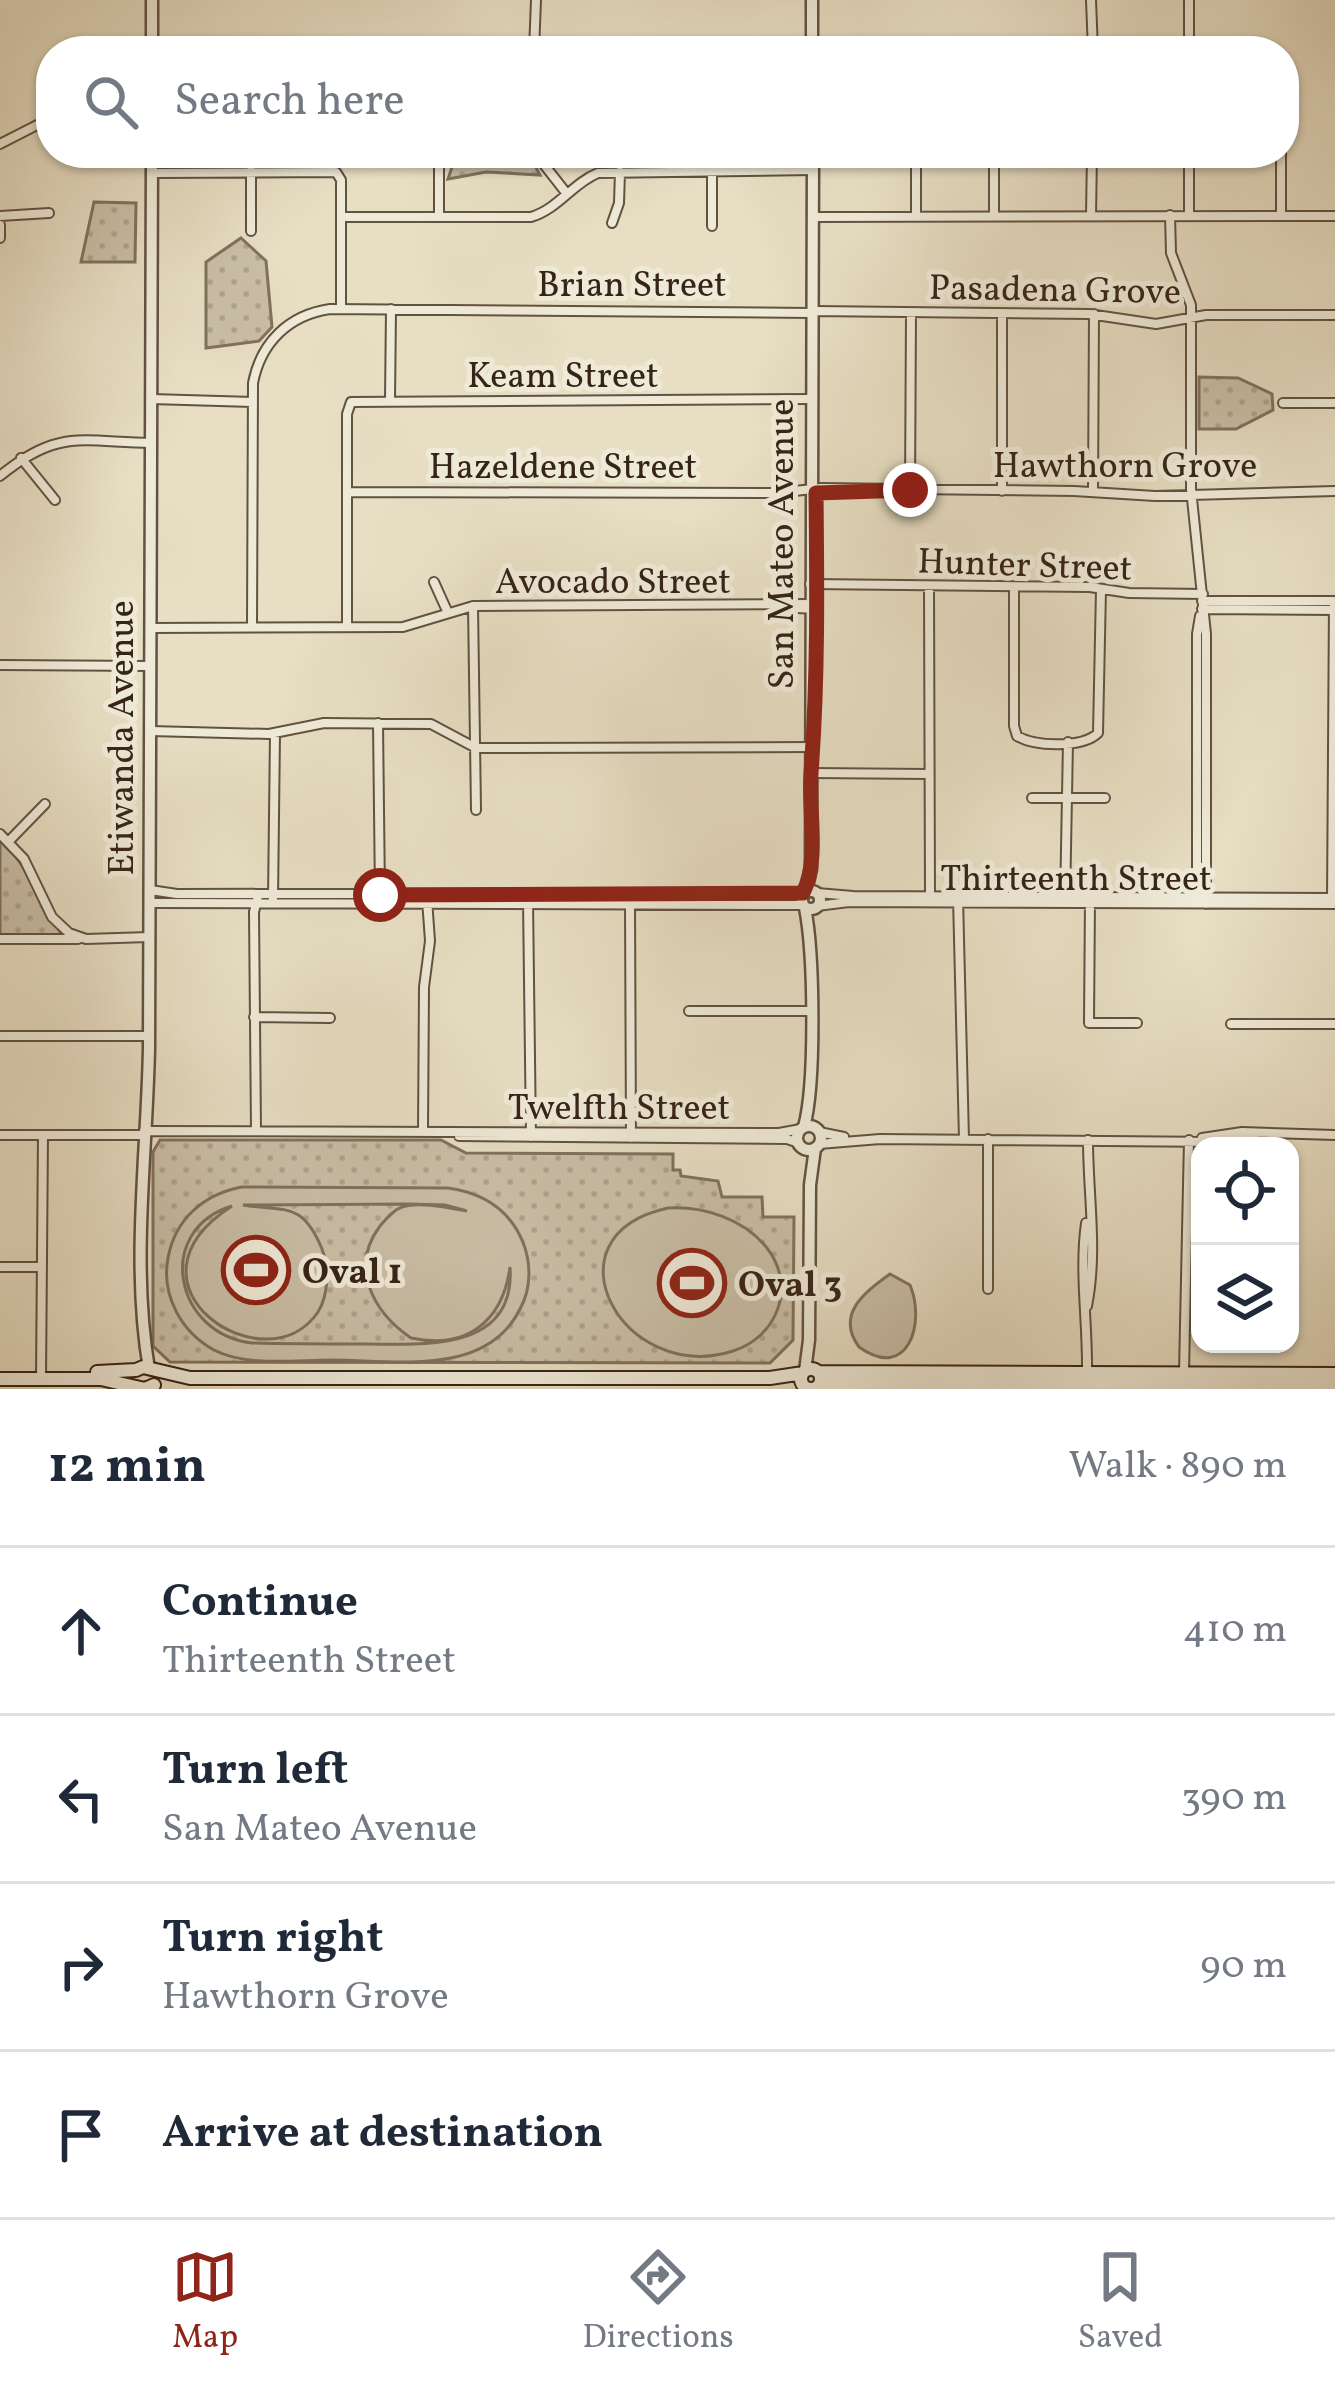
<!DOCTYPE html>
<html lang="en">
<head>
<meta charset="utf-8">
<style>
	body { margin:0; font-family:Vollkorn,serif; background:#f2f2f3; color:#1f2937 }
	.controls { position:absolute; right:36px; bottom:36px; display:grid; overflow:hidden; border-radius:24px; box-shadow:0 3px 9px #0004 }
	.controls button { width:108px; height:108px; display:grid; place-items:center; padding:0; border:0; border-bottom:3px solid #e0e1e3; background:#fff; color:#1f2937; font:60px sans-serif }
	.stop { position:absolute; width:36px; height:36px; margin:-27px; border:9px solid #8f2418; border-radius:50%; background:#fff }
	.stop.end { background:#8f2418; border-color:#fff; box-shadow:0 3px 12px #0008 }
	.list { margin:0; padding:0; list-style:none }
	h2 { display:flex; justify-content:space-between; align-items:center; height:156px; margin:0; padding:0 48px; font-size:51px }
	h2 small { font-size:39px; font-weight:400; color:#747a83 }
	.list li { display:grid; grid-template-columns:78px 1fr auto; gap:36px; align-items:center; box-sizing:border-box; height:168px; padding:0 48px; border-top:3px solid #e0e1e3 }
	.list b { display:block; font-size:45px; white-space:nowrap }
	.list p { margin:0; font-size:39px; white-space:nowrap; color:#747a83 }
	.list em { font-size:39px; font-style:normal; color:#747a83 }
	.icon { flex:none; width:66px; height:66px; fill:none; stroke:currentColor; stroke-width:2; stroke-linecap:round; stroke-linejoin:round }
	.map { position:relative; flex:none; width:1335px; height:1389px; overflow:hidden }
	.search { position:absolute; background:#fff; box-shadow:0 3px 9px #0004; left:36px; right:36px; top:36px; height:132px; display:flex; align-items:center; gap:30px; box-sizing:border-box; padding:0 42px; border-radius:48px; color:#747a83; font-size:45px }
	.sheet { height:828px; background:#fff }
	nav { display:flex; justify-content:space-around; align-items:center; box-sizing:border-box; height:168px; border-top:3px solid #e0e1e3; background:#fff; font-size:33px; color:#747a83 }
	nav a { display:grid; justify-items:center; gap:6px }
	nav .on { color:#8f2418 }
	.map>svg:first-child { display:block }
	.park { fill:url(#park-dots); stroke:#80715e; stroke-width:3 }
	.pitch { fill:#c9bea6; stroke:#80715e; stroke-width:3; fill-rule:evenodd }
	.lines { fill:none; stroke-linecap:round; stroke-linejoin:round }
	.minor-casing { stroke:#625242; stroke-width:12 }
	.tertiary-casing { stroke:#625242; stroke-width:15 }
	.secondary-casing { stroke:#362417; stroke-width:16 }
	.minor { stroke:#efead8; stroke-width:8 }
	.tertiary { stroke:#efead8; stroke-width:10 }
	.secondary { stroke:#efead8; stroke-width:12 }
	.route { stroke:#8f2418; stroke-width:15 }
	.labels { text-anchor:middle; stroke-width:10; stroke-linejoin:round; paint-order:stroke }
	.street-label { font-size:36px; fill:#362417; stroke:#efead8 }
	.poi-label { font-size:36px; font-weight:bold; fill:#362417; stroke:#efead8; text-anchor:start }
</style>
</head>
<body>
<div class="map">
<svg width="1335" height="1389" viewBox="0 0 1335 1389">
	<defs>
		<pattern id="park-dots" width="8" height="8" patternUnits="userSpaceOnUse" patternTransform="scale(3)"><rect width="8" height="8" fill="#c9bea6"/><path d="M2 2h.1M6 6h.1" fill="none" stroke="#ada38e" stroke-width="1.8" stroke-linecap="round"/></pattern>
	</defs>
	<rect width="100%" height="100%" fill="#e7dec3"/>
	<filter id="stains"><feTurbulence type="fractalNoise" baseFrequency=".00167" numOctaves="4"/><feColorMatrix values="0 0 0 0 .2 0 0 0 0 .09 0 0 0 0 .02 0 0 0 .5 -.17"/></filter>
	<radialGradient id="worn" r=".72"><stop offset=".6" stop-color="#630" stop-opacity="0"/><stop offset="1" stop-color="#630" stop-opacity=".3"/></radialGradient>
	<path class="park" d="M440,153H528L540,175L486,172L448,179L453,164L449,157Z
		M94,202L136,203L135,262H81Z
		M241,238L266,261L272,327L259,341L206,348V262Z
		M1199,377L1238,378L1272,394L1273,410L1236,429H1199Z
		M0,838C28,866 42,904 62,935H0Z
		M160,1140H441L466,1153L673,1154V1170H680L681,1176L718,1181L722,1197H762L763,1217H794L793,1340L770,1363L170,1362L153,1346V1152Z"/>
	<path class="pitch" d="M242,1187L448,1188C483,1193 511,1210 524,1245C531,1265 531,1288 521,1307C488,1378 395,1360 331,1360C295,1360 247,1367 214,1350C181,1332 161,1295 168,1258C175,1219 204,1194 242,1187ZM409,1204L445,1205L467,1211C450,1208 420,1201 402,1207C393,1210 386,1219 380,1226C349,1267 373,1312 411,1338C468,1350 503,1320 510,1267C516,1353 423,1344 366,1344C328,1344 290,1344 252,1343C174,1334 154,1230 232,1206C109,1285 266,1389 318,1312C329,1294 329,1268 322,1249C302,1200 284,1212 243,1205Z
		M668,1208C704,1206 744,1219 767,1248C797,1287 777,1337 733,1351C623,1386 540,1236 668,1208Z
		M890,1274L910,1285C926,1323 908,1382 859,1347C835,1314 865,1292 890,1274Z"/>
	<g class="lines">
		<g class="minor-casing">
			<path id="minor" d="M1091,0L1093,51
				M1189,0V51
				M534,51L536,0
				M944,51L945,43
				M0,144L41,123L51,110
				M535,153L567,194
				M1281,153V216
				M439,167V217
				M712,172V226
				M152,173L336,172L341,180V309
				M916,215V167
				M994,215V168
				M1170,215L1171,253L1191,305V489L1206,634V904
				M0,216L49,213
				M1091,216L1092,153
				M1189,216V153
				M341,217H531C558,209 573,183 598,173L813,170
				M812,217L1335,216
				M612,223L619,203L620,172
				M0,225V238
				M251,231V171
				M813,311L1089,314L1156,324L1206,315H1335
				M151,399L253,402
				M390,400L391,309
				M1283,403H1335
				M21,458L55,500
				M0,476C58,428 82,442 151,443
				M910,490L911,313
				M1002,491V314
				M348,492L777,493L821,488L1074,491L1155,496L1335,491
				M1093,492L1094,314
				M434,582L448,613
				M810,584L1090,587L1129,593L1203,594
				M929,586L930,897
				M1014,587V726L1017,736C1035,747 1083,748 1098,733L1101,589
				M1202,601H1335
				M473,606L476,810
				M1202,609L1335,610
				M252,627L253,383C261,342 289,315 330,309L812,313
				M347,627V414L351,402L813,399
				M151,628L403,627L473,606L816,604V609L778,607
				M0,665L151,666
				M378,723L380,896
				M150,731L269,734L324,723L431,724L476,748L813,747
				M811,773L929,774
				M1032,798H1105
				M0,834L24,859L52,917L69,933L86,939L149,937
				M9,841L45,804
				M150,890L177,894L803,893
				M817,893L853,896L1335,898
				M958,898L964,1139
				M273,900L275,733
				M528,900L531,1137
				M1090,900L1089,1023H1137
				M630,901L631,1138
				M1197,901V634L1200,616
				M150,903L802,905
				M1065,903L1068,742
				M1332,903L1334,601
				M817,906L849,902L1335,904
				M0,939H78
				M689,1011H810
				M254,1017L330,1018
				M1231,1024H1335
				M0,1036H149
				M144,1131L779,1133L801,1129
				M256,1131L254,912L258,896
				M423,1131L424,987L430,941L427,899
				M819,1132L844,1137
				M0,1135H144
				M459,1136L787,1139L799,1143
				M1202,1138L1242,1132L1335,1135
				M819,1144L880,1139L1222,1142L1255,1134
				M1086,1223C1079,1272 1088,1323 1087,1374
				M0,1267H42
				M988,1289V1139
				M1087,1306C1098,1251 1088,1195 1088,1140
				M1184,1372L1189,1140
				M41,1378L43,1135"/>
		</g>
		<g class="tertiary-casing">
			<path id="tertiary" d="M152,0V51
				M812,51V0
				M802 900a9 9 0 1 1 18 0a9 9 0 1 1-18 0Z
				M806,892L811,869L813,153
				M797 1138a12 12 0 1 1 24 0a12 12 0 1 1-24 0Z
				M804,1127C816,1083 814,953 805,908
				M149,1369C131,1264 147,1154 149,1048L152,153
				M805,1371L809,1340L810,1185L815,1148
				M805,1387L806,1389
				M815,1389L816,1387"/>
		</g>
		<g class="secondary-casing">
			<path id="secondary" d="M801 1379a10 10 0 1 1 20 0a10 10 0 1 1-20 0Z
				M136,1370L143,1367L190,1378H770L803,1373
				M97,1372L136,1370
				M819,1372L1335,1374
				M0,1379H101L145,1389L154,1385
				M820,1383L1335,1386"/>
		</g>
		<use href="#minor" class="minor"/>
		<use href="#tertiary" class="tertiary"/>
		<use href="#secondary" class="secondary"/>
	</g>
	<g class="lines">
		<path class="route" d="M380,895L803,893C820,858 808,812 811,773C818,680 817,586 816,493L910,490"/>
	</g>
	<defs>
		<g id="stadium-ring" transform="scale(3.45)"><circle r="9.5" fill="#efead8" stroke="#8f2418" stroke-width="1.5"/><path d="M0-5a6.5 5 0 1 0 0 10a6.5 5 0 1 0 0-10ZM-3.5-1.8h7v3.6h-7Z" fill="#8f2418"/></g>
	</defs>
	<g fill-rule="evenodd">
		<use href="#stadium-ring" x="256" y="1270"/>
		<use href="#stadium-ring" x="692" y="1283"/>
	</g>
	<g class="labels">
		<g class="street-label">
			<text x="632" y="296">Brian Street</text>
			<text transform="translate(1055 288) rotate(1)" y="13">Pasadena Grove</text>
			<text x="563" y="387">Keam Street</text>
			<text x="1125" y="477">Hawthorn Grove</text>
			<text x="563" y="478">Hazeldene Street</text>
			<text transform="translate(780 544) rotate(-90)" y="13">San Mateo Avenue</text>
			<text transform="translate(1025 563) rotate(2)" y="13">Hunter Street</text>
			<text x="613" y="593">Avocado Street</text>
			<text transform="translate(120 738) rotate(-90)" y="13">Etiwanda Avenue</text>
			<text x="1076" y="890">Thirteenth Street</text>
			<text x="619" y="1119">Twelfth Street</text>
		</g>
		<g class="poi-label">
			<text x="302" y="1283">Oval 1</text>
			<text x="738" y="1296">Oval 3</text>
		</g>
	</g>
	<rect width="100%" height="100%" filter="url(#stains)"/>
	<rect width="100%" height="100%" fill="url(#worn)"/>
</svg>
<div class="controls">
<button><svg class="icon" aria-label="locate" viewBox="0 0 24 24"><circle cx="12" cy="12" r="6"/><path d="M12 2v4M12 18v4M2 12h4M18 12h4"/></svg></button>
<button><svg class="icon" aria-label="layers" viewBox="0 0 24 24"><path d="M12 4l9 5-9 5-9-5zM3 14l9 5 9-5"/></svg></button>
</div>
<div class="stop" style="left:380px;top:895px"></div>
<div class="stop end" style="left:910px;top:490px"></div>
<div class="search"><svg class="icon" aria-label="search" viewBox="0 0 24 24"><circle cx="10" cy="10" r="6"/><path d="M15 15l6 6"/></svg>Search here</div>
</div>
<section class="sheet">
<h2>12 min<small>Walk · 890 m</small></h2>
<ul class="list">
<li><svg class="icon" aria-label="ahead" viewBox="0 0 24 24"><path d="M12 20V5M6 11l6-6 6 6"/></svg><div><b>Continue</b><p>Thirteenth Street</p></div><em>410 m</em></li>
<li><svg class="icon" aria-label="left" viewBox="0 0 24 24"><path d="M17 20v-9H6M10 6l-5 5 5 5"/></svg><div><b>Turn left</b><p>San Mateo Avenue</p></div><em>390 m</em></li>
<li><svg class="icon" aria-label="right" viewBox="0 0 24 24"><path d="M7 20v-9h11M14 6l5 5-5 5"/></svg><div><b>Turn right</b><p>Hawthorn Grove</p></div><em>90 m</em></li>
<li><svg class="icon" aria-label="arrive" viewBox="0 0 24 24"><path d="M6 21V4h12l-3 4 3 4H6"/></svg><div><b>Arrive at destination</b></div></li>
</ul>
</section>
<nav>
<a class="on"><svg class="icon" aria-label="map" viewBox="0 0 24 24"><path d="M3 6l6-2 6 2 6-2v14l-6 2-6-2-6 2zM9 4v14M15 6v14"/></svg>Map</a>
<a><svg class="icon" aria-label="directions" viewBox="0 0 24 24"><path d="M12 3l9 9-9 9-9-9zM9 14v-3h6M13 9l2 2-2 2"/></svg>Directions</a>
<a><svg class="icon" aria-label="saved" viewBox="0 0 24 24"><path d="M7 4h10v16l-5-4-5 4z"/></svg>Saved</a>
</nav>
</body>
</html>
